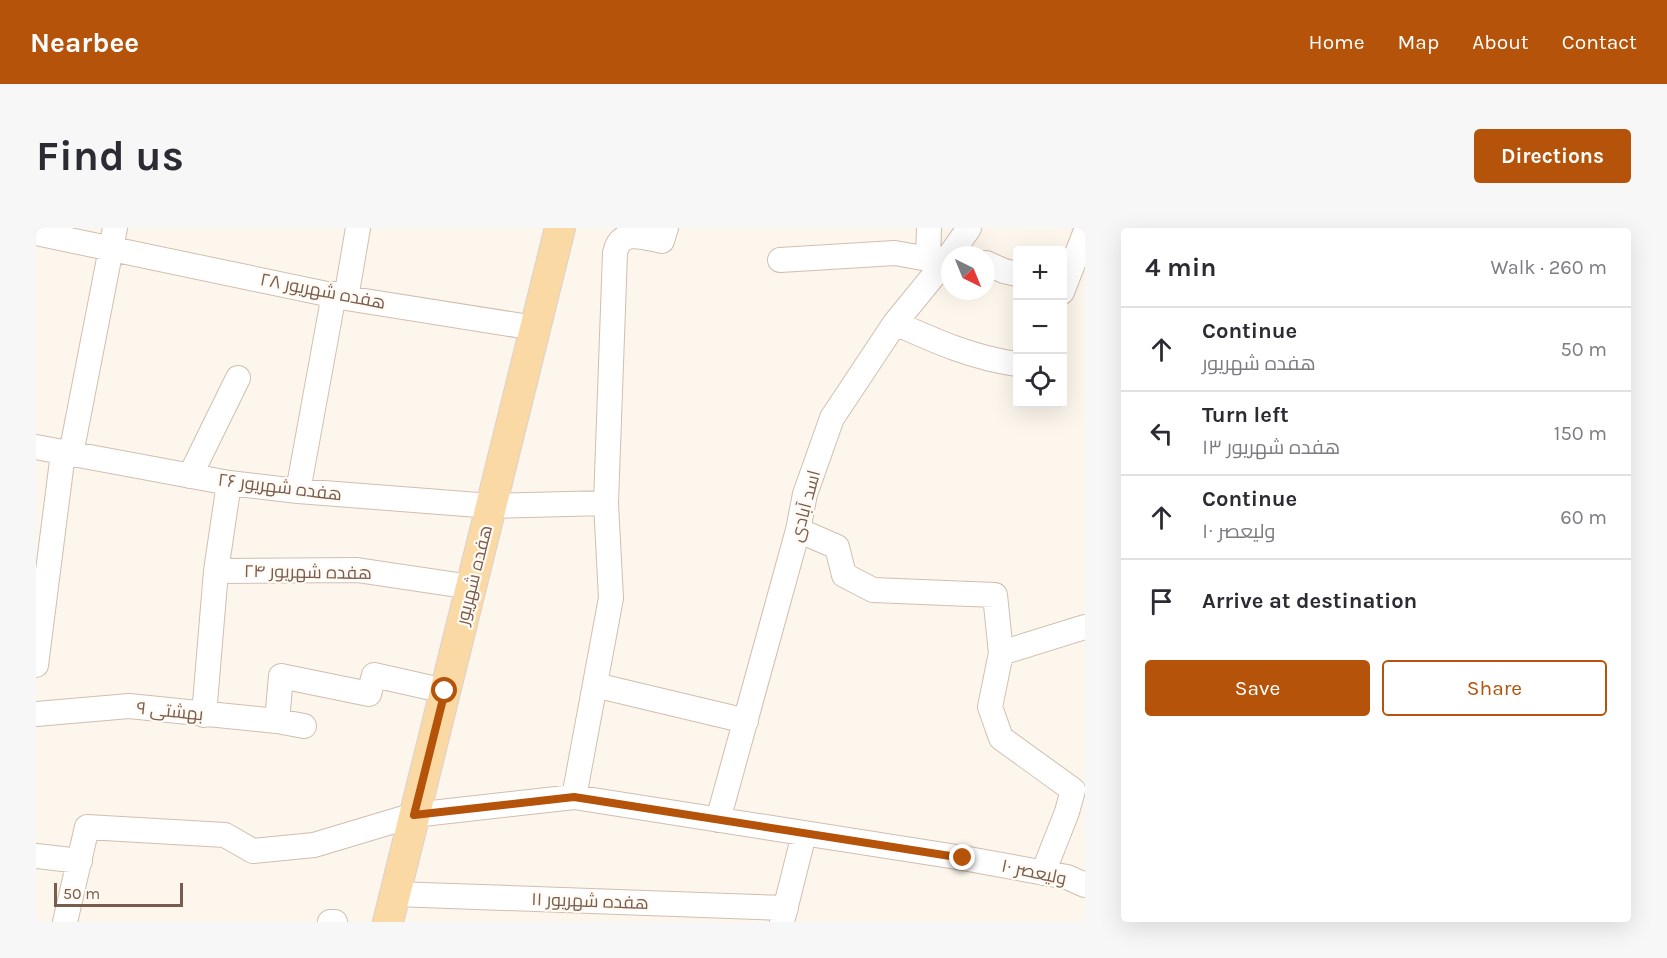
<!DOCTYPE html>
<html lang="en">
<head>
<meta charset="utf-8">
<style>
	body { margin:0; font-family:Karla,Cairo,sans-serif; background:#f7f7f7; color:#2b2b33 }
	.controls { position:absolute; right:18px; top:18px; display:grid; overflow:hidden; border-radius:6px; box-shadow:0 6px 24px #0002 }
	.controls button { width:54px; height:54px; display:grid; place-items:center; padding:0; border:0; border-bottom:2px solid #e1e1e2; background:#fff; color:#2b2b33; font:30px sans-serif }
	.compass { position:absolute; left:905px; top:18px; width:54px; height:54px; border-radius:50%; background:#fff; box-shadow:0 6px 24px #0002; rotate:137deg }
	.scale { position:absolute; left:18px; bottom:15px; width:129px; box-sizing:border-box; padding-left:6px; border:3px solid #7a5c4d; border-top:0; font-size:16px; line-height:21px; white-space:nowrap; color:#7a5c4d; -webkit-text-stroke:4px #fffaf3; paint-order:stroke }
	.stop { position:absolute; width:18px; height:18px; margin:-14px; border:4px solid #b45309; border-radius:50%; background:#fff }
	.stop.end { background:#b45309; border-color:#fff; box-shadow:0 2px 6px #0008 }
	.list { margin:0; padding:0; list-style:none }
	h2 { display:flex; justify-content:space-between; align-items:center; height:78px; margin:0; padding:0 24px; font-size:26px }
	h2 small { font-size:20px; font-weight:400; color:#7c7c81 }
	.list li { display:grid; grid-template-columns:39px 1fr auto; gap:18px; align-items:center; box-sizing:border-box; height:84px; padding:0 24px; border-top:2px solid #e1e1e2 }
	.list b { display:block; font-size:22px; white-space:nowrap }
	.list p { margin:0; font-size:20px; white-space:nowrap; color:#7c7c81 }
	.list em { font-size:20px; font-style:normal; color:#7c7c81 }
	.actions { display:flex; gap:12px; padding:18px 24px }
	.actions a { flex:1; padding:14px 0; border:2px solid #b45309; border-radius:6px; text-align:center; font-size:21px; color:#b45309 }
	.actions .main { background:#b45309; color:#fff }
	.icon { flex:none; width:33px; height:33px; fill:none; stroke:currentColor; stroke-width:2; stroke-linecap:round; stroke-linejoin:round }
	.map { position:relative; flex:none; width:1049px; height:694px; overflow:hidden; border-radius:6px }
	header { display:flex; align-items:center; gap:36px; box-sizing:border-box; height:84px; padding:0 30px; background:#b45309; color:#fff }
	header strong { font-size:28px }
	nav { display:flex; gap:33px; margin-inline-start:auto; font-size:21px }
	.intro { display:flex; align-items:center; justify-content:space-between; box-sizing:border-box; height:144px; padding:0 36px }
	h1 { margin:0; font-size:42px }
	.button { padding:15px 27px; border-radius:6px; background:#b45309; color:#fff; font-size:21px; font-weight:700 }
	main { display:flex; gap:36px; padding:0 36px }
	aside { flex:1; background:#fff; border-radius:6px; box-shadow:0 6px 24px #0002 }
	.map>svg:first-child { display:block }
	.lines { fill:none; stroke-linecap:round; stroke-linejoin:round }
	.minor-casing { stroke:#d1beb0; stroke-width:26 }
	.major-casing { stroke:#dad1cd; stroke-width:32 }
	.minor { stroke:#fff; stroke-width:24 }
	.major { stroke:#fbd9a5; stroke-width:30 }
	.route { stroke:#b45309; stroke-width:8 }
	.labels { text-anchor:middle; stroke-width:4.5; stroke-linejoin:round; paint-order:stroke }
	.street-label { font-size:18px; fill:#7a5c4d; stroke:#fffaf3 }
</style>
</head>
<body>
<header>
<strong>Nearbee</strong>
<nav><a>Home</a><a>Map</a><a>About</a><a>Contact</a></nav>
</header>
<div class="intro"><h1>Find us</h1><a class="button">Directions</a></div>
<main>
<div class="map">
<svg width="1049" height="694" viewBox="0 0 1049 694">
	<rect width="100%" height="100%" fill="#fdf6ec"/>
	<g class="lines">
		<g class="minor-casing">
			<path id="minor" d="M0,5L310,70L499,100
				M892,31L893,0
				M744,32L859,25L892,31L914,30
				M950,35L968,43L981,46
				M1026,64L1049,5
				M310,70L322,0
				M859,95C899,113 937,130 981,136
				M0,219L193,255L262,263L455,278L570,275
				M35,226L79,0
				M154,248L202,150
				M262,263L298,66
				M762,302L801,319L808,347L837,362L959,367L965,425L954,479L965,510L1037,562L1031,584L1007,645
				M180,343L321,342L435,359
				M965,425L1049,399
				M0,437L27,225
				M559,457L710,493
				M0,486L93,478L241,493L268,498
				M168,487L180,343L193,255
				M241,493L245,448L333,466L338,447L409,463
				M538,569L575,370L570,275L579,25C584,0 607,9 626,13L630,0
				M682,592L762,302L769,266L796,190L859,95L912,30L933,0
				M0,628L44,633
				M359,666L750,680
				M29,694L51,599L189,607L217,623L278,617L378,587L538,569L927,630L1031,649L1049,657
				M294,694H299
				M746,694L768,606"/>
		</g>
		<g class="major-casing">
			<path id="major" d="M352,694L524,0"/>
		</g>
		<use href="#minor" class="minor"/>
		<use href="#major" class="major"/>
	</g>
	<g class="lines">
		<path class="route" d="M409,463L378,587L538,569L927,630"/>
	</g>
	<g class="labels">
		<g class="street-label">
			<text transform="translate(287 63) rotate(11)" y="6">هفده شهریور ۲۸</text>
			<text transform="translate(244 259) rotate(7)" y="6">هفده شهریور ۲۶</text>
			<text transform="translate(769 278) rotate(-75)" y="6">اسد آبادی</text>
			<text transform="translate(272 344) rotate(1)" y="6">هفده شهریور ۲۴</text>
			<text transform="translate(438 347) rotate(-76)" y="6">هفده شهریور</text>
			<text transform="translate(134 483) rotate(6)" y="6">بهشتی ۹</text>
			<text transform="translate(998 644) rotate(12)" y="6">ولیعصر ۱۰</text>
			<text transform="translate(554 673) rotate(2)" y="6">هفده شهریور ۱۱</text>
		</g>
	</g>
</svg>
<div class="controls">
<button>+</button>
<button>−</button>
<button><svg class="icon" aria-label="locate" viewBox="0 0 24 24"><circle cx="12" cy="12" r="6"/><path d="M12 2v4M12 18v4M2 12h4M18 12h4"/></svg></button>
</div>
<svg class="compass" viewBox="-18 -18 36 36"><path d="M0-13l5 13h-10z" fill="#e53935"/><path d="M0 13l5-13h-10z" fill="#7c7c81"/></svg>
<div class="scale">50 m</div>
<div class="stop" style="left:409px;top:463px"></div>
<div class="stop end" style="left:927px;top:630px"></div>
</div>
<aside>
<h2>4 min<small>Walk · 260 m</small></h2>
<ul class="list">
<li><svg class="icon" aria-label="ahead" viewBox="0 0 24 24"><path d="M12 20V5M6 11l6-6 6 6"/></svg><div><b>Continue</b><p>هفده شهریور</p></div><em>50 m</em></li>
<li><svg class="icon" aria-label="left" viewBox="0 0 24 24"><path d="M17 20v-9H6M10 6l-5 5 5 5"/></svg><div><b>Turn left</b><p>هفده شهریور ۱۳</p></div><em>150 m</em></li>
<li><svg class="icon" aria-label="ahead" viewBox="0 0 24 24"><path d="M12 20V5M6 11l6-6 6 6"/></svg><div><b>Continue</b><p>ولیعصر ۱۰</p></div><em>60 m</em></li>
<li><svg class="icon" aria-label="arrive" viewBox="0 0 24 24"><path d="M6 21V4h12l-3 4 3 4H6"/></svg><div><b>Arrive at destination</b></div></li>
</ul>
<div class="actions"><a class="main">Save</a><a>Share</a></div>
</aside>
</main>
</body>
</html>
